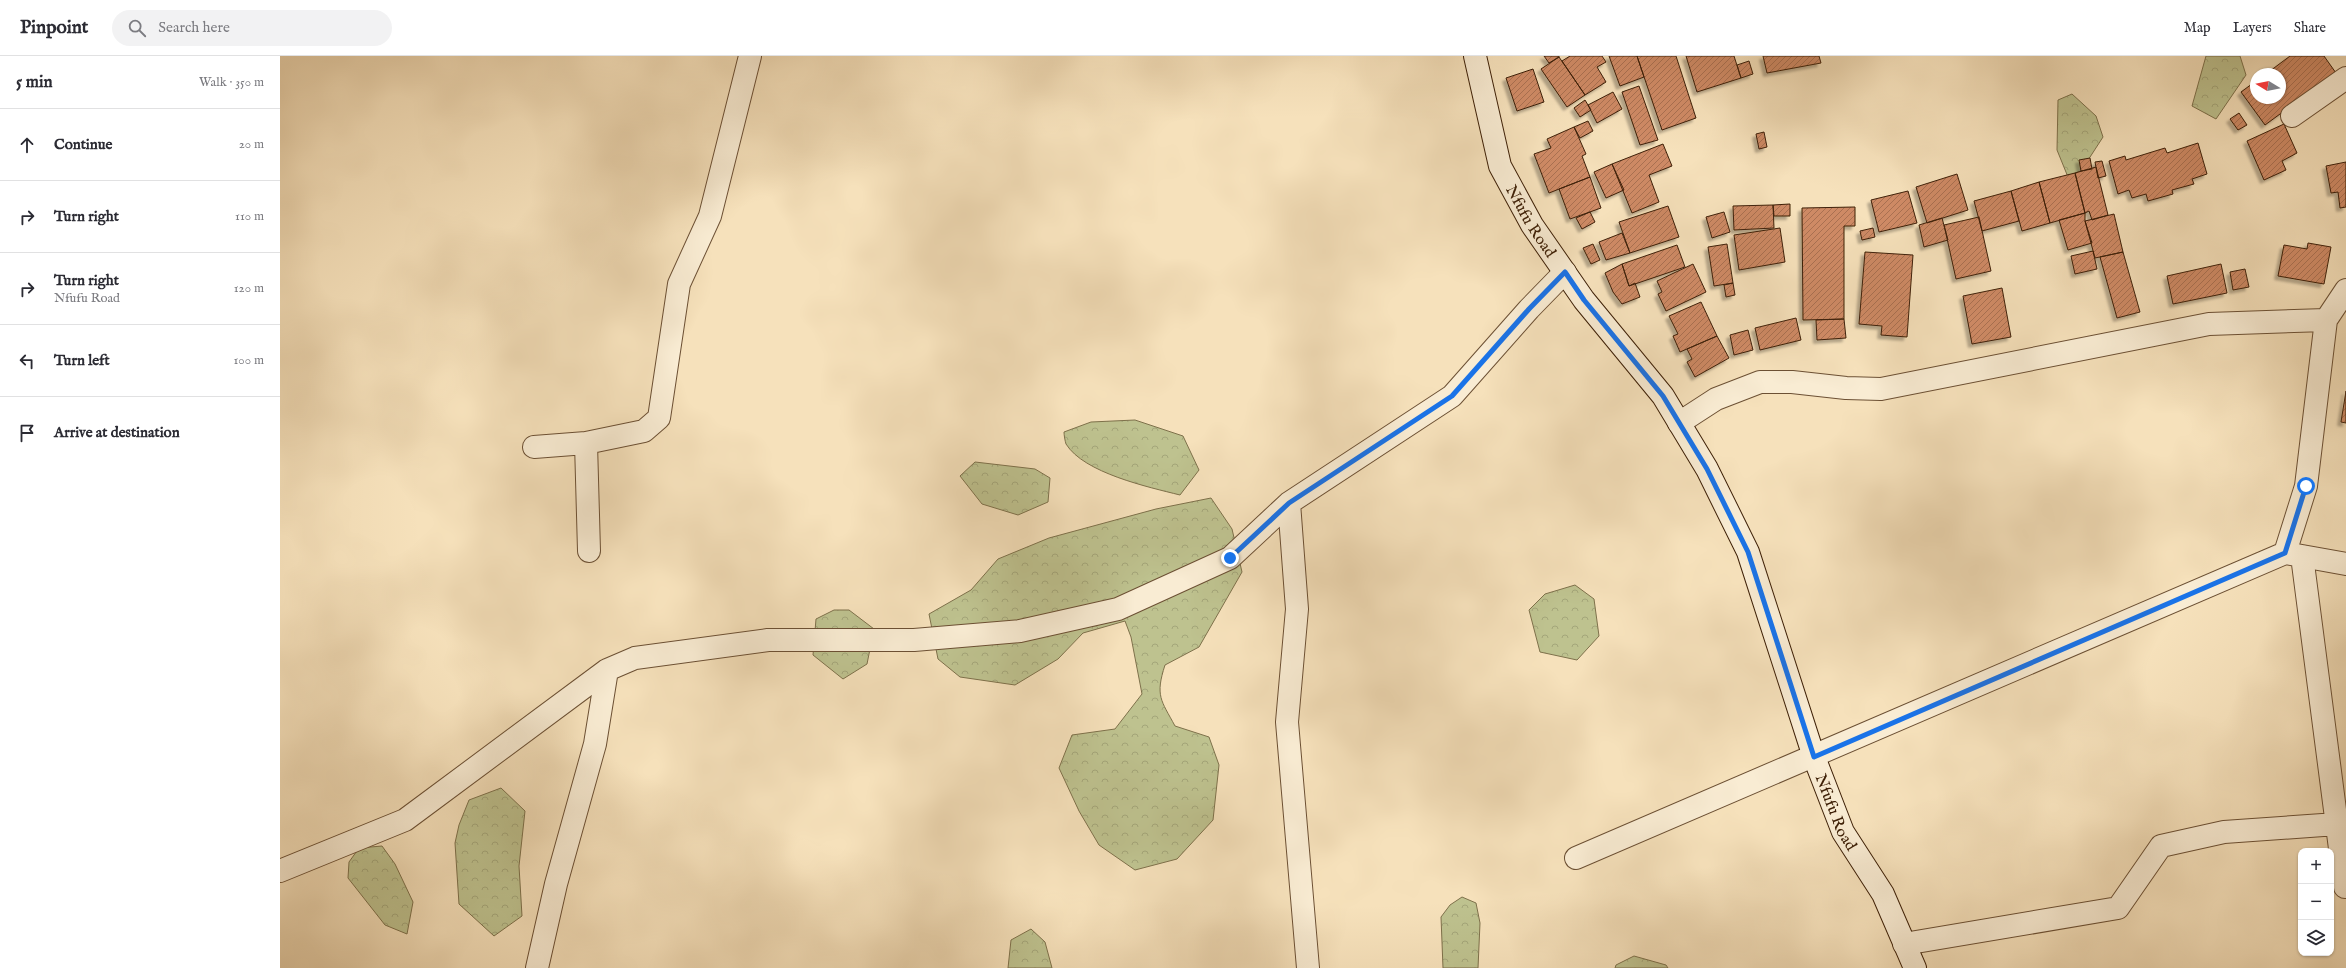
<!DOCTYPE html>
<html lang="en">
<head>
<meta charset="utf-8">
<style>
	body { margin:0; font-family:"IM FELL English",serif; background:#f2f2f3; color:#2b2b33 }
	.controls { position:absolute; right:12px; bottom:12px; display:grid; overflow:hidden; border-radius:8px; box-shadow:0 1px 3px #0004 }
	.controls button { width:36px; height:36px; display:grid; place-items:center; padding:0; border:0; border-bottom:1px solid #e1e1e2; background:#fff; color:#2b2b33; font:20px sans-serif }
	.compass { position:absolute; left:1970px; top:12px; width:36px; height:36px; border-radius:50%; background:#fff; box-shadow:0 1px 3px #0004; rotate:280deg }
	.stop { position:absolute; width:12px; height:12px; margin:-9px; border:3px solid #1a73e8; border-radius:50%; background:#fff }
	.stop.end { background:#1a73e8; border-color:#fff; box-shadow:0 1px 4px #0008 }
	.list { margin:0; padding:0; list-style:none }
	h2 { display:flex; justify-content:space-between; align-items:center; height:52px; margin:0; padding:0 16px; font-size:17px }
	h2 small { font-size:13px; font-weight:400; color:#7c7c81 }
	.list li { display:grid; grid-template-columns:26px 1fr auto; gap:12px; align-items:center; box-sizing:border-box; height:72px; padding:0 16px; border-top:1px solid #e1e1e2 }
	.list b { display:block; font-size:15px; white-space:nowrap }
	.list p { margin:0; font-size:13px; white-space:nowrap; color:#7c7c81 }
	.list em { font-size:13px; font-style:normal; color:#7c7c81 }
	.icon { flex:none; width:22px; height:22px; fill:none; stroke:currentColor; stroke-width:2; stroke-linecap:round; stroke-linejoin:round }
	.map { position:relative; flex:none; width:2066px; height:912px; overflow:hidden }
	header { display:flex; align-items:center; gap:24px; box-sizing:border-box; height:56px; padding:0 20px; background:#fff; border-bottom:1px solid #e1e1e2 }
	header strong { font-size:19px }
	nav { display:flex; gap:22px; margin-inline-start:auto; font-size:14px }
	.search { width:280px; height:36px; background:#f2f2f3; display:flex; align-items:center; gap:10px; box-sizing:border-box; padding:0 14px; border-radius:22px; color:#7c7c81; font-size:15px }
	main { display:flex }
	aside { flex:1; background:#fff }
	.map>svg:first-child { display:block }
	.forest { fill:url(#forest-crowns); stroke:#7e714b }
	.building { fill:url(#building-hatch); stroke:#3e2007; filter:url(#shadow) }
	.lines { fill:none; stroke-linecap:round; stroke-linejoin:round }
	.street-casing { stroke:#6c5034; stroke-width:24 }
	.secondary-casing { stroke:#3e2007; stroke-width:24 }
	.street { stroke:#f9ecd3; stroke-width:22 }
	.secondary { stroke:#f9ecd3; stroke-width:22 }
	.route { stroke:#1a73e8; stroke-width:5 }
	.labels { text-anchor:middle; stroke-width:3; stroke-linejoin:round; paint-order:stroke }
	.street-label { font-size:16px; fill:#3e2007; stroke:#f9ecd3 }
</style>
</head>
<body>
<header>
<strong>Pinpoint</strong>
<div class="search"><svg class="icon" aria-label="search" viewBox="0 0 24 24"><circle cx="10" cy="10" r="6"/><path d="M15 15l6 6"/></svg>Search here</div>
<nav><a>Map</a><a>Layers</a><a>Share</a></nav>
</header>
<main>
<aside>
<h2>5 min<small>Walk · 350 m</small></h2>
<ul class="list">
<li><svg class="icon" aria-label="ahead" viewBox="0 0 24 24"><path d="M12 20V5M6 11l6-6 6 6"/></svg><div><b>Continue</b></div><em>20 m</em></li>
<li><svg class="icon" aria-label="right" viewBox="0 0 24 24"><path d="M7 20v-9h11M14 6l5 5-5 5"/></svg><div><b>Turn right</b></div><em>110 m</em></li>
<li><svg class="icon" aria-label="right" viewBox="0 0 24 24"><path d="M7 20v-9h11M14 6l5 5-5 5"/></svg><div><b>Turn right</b><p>Nfufu Road</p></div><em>120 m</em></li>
<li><svg class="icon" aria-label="left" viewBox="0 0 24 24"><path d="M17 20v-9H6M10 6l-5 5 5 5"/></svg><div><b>Turn left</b></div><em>100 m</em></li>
<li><svg class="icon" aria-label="arrive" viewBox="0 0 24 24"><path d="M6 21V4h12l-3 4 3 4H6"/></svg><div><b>Arrive at destination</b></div></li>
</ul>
</aside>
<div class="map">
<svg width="2066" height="912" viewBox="0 0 2066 912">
	<defs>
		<pattern id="forest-crowns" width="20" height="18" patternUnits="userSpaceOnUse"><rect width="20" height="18" fill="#bec28f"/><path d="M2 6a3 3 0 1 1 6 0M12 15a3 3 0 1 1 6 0" fill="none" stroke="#a4a67a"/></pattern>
		<pattern id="building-hatch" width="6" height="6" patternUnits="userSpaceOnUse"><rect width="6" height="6" fill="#ce8a65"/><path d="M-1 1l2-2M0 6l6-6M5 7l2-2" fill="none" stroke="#a97051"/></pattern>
		<filter id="shadow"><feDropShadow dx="-3.5" dy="3.5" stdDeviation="1" flood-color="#0004"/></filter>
	</defs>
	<rect width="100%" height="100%" fill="#f6e1bb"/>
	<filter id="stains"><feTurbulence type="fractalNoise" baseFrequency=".005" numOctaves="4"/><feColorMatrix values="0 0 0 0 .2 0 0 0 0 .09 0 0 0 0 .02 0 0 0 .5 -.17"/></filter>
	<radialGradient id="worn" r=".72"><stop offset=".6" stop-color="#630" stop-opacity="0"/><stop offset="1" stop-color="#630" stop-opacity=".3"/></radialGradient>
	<path class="forest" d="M1926,0H1960L1966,19L1936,63L1912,50Z
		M1792,38L1816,60L1823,81L1801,115L1795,117L1790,126L1777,94L1778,44Z
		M855,364L903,380L919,414L900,439C868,431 804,417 786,388C785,385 784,379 784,376L811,366Z
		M695,406L755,413L770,422L768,446L738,459L702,448L680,420Z
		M931,442L952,473L962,516L919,591L885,609C875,640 881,644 895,670L929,681L939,709L933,764L897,803L855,814L819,789L799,755L779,712L792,679L835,673L862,638L851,581L845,565L803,577L778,603L735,629L680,621L658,603L649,558L691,534L718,503L769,482L876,453Z
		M1295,529L1314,543L1319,580L1297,604L1260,596L1249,554L1265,538Z
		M554,554H569L594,573L587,608L563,623L533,599L536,563Z
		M221,732L245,755L239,810L242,860L214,880L179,848L175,787L179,769L189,744Z
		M102,790L115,808L133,846L127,878L105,869L68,822L69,806L79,792Z
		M1182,841L1196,847L1200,867L1198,912H1163L1161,861L1170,849Z
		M751,873L765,886L772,912H728L731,884Z
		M1354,900L1386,909L1388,912H1335L1336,909Z"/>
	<path class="building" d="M1264,0H1279V1L1269,7Z
		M1290,0H1322L1326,6L1317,11L1326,26L1305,39L1282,5Z
		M1329,0H1357L1364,21L1340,30Z
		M1357,0H1396L1416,62L1382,74Z
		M1406,0H1454L1461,22L1417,36Z
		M1483,0H1539L1541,7L1487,17Z
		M2010,0H2044L2056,17L1985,69L1961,36L1976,25V42H2000V18H1986Z
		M1279,1L1305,39L1287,51L1261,13Z
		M1469,5L1473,18L1461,22L1457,9Z
		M1253,13L1264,46L1237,55L1226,22Z
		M1359,30L1378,84L1360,89L1342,36Z
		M1333,36L1342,53L1317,67L1308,49Z
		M1305,44L1311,54L1300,61L1294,52Z
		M1959,57L1967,69L1958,74L1950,63Z
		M1308,65L1313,75L1300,82L1294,71Z
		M2004,68L2017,97L2002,105L2006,114L1984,124L1967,85Z
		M1294,71L1306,98L1302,100L1310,121L1269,137L1254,98L1271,92L1267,83Z
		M1484,76L1487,91L1479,93L1476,78Z
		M1918,87L1927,118L1912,123L1914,128L1892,134L1893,138L1868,145L1866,138L1852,142L1849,134L1838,138L1829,105L1845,100L1846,104L1885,92L1887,97Z
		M1383,88L1392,110L1369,119L1379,146L1352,157L1332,108Z
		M1810,102L1812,113L1801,115L1799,104Z
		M1822,105L1826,120L1818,122L1815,106Z
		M2066,106V151L2060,152L2058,136L2051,137L2046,110Z
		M1332,108L1344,134L1326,142L1314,116Z
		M1816,111L1828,159L1812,164L1809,155L1805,157L1795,117Z
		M1795,117L1805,157L1770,167L1759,126Z
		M1677,118L1688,154L1647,167L1636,131Z
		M1310,121L1321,152L1290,163L1279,133Z
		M1759,126L1770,167L1742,175L1731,135Z
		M1628,135L1637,167L1599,176L1591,144Z
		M1731,135L1739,165L1702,175L1694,145Z
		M1510,148V160H1494L1493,149Z
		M1493,149L1494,172L1454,174L1453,150Z
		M1388,150L1399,181L1350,197L1339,166Z
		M1575,151V170H1564V263L1523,264L1522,152Z
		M1310,156L1315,166L1302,173L1296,162Z
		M1444,156L1450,176L1432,182L1426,161Z
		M1805,157V165L1812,187L1788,194L1779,164Z
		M1834,158L1843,196L1815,202L1805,165Z
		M1699,161L1711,215L1676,223L1664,169Z
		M1662,162L1668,184L1644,191L1639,169Z
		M1500,172L1505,206L1459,214L1454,179Z
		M1593,172L1595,181L1582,184L1580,175Z
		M1342,177L1350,197L1326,204L1319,186Z
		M2028,187L2051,191L2044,228L1998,220L2004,189L2027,193Z
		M1313,188L1320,204L1311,208L1303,192Z
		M1447,188L1453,227L1434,230L1428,191Z
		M1397,189L1405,211L1349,230L1342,208Z
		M1813,195L1817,213L1795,218L1791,200Z
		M1585,196L1633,199L1627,281L1601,279L1602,270L1579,268Z
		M1843,196L1860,256L1837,262L1820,201Z
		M1342,208L1349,230L1355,227L1360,241L1342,248L1333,236L1325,217Z
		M1413,208L1426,236L1386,255L1378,238L1382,236L1377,225Z
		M1941,208L1947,237L1893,248L1887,220Z
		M1965,213L1969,231L1953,234L1950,216Z
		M1453,227L1455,239L1446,241L1444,229Z
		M1722,232L1731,281L1692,288L1683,240Z
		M1421,246L1437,280L1400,296L1393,280L1398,278L1389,260Z
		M1516,262L1521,284L1480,294L1475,272Z
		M1564,263L1566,282L1537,284L1536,264Z
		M1468,274L1473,294L1454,299L1450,279Z
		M1437,280L1449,302L1415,321L1407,306L1412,303L1407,293Z
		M2066,335V367L2061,366Z"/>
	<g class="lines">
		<g class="street-casing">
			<path id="street" d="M2012,60L2066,22
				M1399,367L1436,343L1480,326H1512L1566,332L1601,333L1929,268L2046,264L2066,234
				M306,387L309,495
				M254,391L306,387L364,375L379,362L399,228L430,160L470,0
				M1009,447L1017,553L1007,666L1028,912
				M2005,497L2026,430L2046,264
				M2022,500L2065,831
				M1296,802L2005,497L2066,508
				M0,815L125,764L327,614L355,602L488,584H634L740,575L838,553L950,502L1009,447L1172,340L1249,253L1285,216
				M1624,888L1838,852L1881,790L1944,776L2057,768
				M257,912L276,828L315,688L327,614"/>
		</g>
		<g class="secondary-casing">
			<g id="secondary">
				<path id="s1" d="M1195,0L1220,110L1252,169L1304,244L1383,340L1427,413L1468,496L1534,701L1563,776L1603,838L1635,912"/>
			</g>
		</g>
		<use href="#street" class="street"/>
		<use href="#secondary" class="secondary"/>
	</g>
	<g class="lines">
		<path class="route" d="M950,502L1009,447L1172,340L1249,253L1285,216L1304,244L1383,340L1427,413L1468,496L1534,701L2005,497L2026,430"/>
	</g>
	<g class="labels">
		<g class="street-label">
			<text dy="6" stroke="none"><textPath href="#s1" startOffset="176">Nfufu Road</textPath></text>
			<text dy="6" stroke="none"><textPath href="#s1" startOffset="848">Nfufu Road</textPath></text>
		</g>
	</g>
	<rect width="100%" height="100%" filter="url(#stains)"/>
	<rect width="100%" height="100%" fill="url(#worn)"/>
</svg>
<div class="controls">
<button>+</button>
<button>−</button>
<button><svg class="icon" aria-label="layers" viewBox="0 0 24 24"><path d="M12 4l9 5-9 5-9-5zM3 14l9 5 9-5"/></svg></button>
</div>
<svg class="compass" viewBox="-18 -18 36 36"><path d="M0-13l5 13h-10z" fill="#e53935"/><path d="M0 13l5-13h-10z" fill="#7c7c81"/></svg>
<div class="stop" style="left:2026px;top:430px"></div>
<div class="stop end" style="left:950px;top:502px"></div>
</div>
</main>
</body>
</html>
